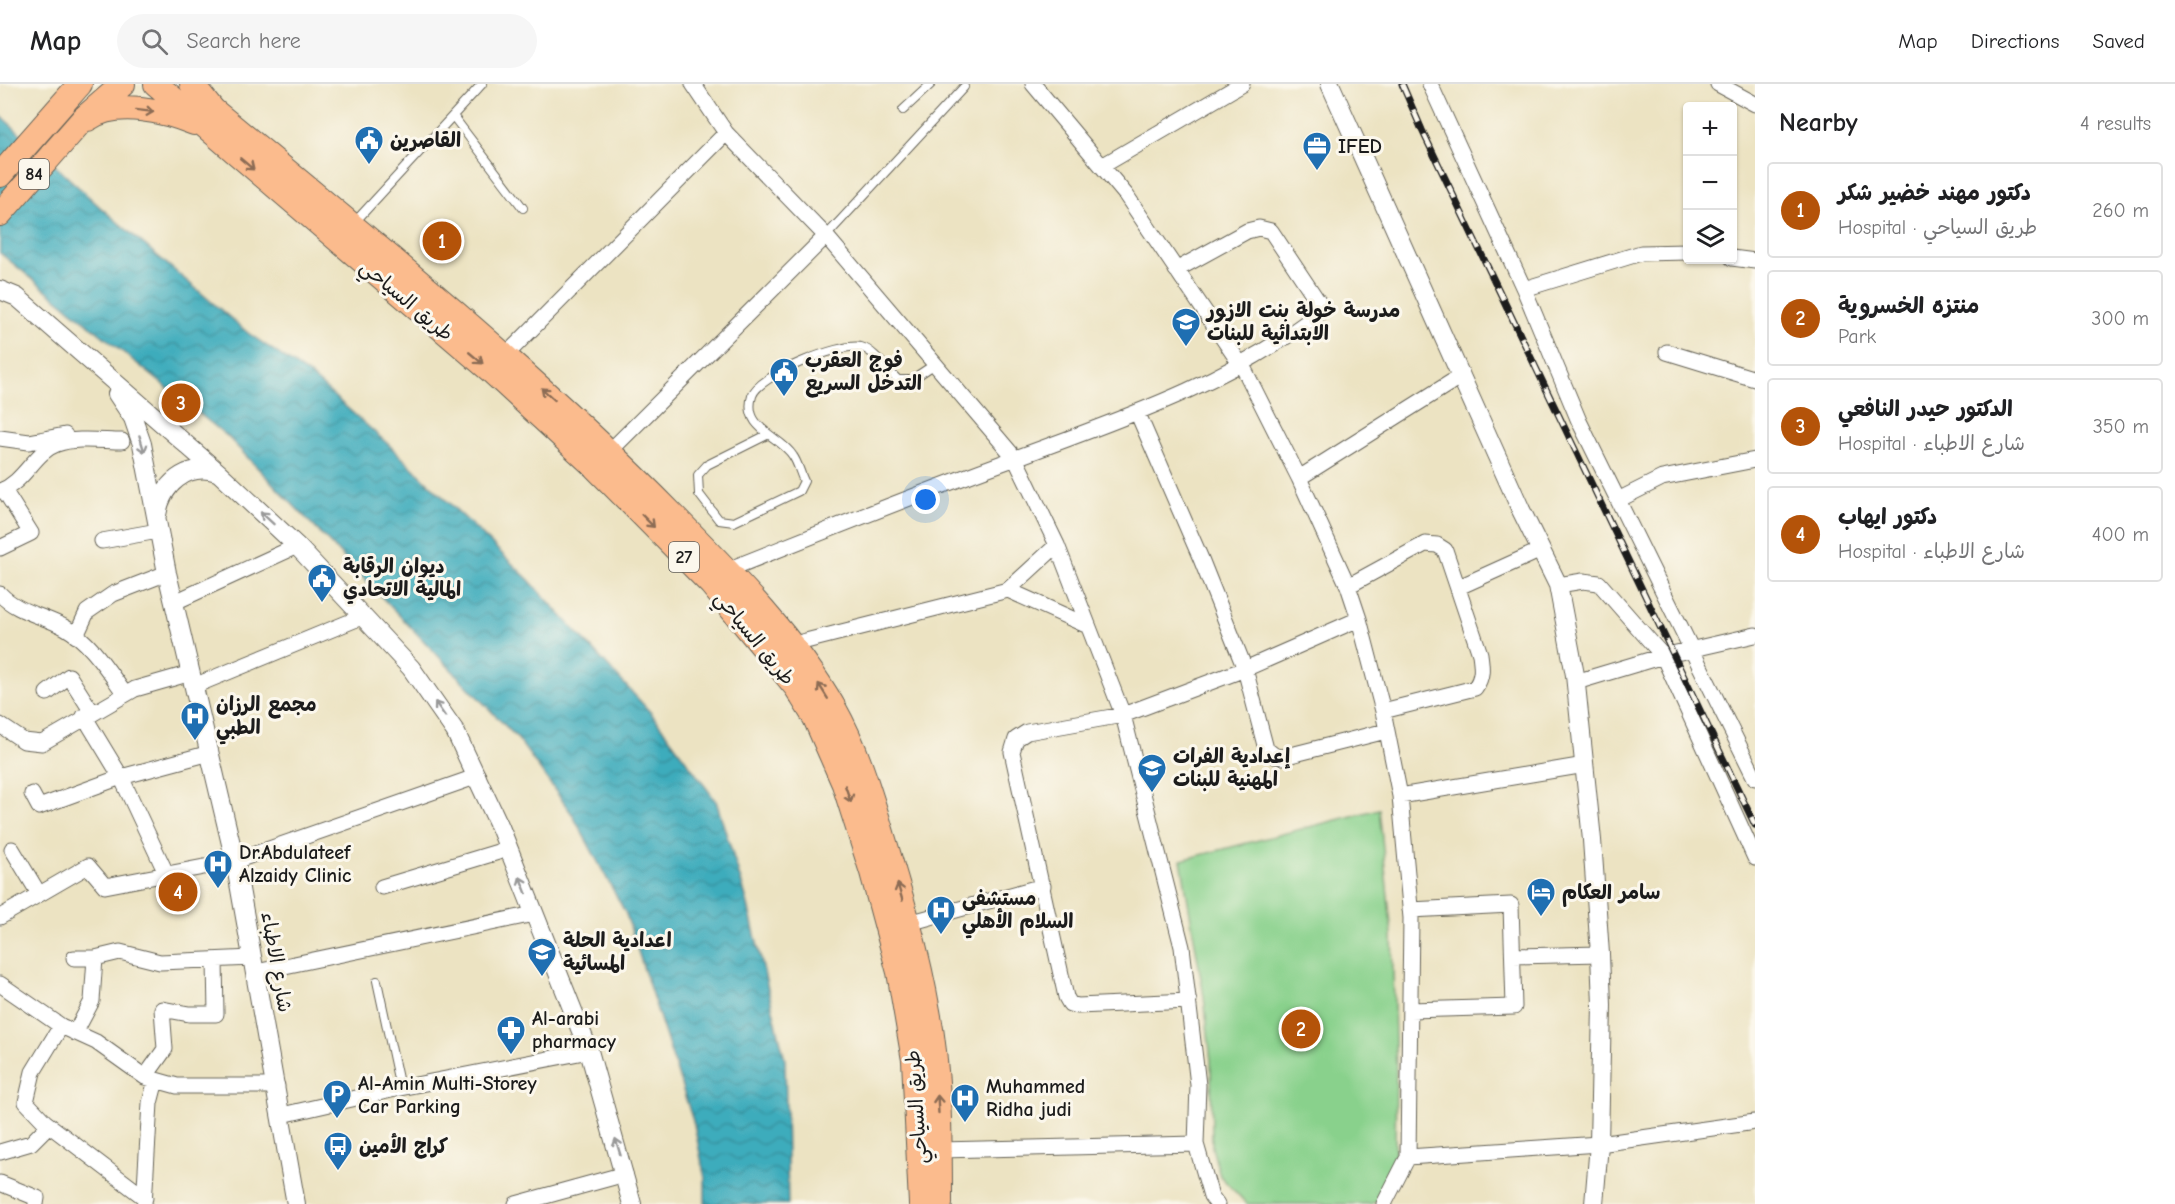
<!DOCTYPE html>
<html lang="en">
<head>
<meta charset="utf-8">
<style>
	body { margin:0; font-family:"Comic Neue","Playpen Sans Arabic",sans-serif; background:#f6f6f6; color:#202124 }
	.controls { position:absolute; right:18px; top:18px; display:grid; overflow:hidden; border-radius:6px; box-shadow:0 2px 4px #0004 }
	.controls button { width:54px; height:54px; display:grid; place-items:center; padding:0; border:0; border-bottom:2px solid #e0e0e0; background:#fff; color:#202124; font:30px sans-serif }
	.you { position:absolute; left:926px; top:416px; width:21px; height:21px; margin:-15px; border:4px solid #fff; border-radius:50%; background:#1a73e8; box-shadow:0 0 0 9px #1a73e833 }
	.badge { display:grid; place-items:center; width:39px; height:39px; border-radius:50%; background:#b45309; color:#fff; font-size:20px; font-weight:700 }
	.pin { position:absolute; translate:-50% -50%; border:3px solid #fff; box-shadow:0 2px 6px #0006 }
	.list { margin:0; padding:0; list-style:none }
	h2 { display:flex; justify-content:space-between; align-items:center; height:78px; margin:0; padding:0 24px; font-size:26px }
	h2 small { font-size:20px; font-weight:400; color:#757577 }
	.list li { display:grid; grid-template-columns:39px 1fr auto; gap:18px; align-items:center; box-sizing:border-box; height:96px; margin:0 12px 12px; padding:0 12px; border:2px solid #e0e0e0; border-radius:6px }
	.list b { display:block; font-size:22px; white-space:nowrap }
	.list p { margin:0; font-size:20px; white-space:nowrap; color:#757577 }
	.list em { font-size:20px; font-style:normal; color:#757577 }
	.icon { flex:none; width:33px; height:33px; fill:none; stroke:currentColor; stroke-width:2; stroke-linecap:round; stroke-linejoin:round }
	.map { position:relative; flex:none; width:1755px; height:1120px; overflow:hidden }
	header { display:flex; align-items:center; gap:36px; box-sizing:border-box; height:84px; padding:0 30px; background:#fff; border-bottom:2px solid #e0e0e0 }
	header strong { font-size:28px }
	nav { display:flex; gap:33px; margin-inline-start:auto; font-size:21px }
	.search { width:420px; height:54px; background:#f6f6f6; display:flex; align-items:center; gap:15px; box-sizing:border-box; padding:0 21px; border-radius:33px; color:#757577; font-size:22px }
	main { display:flex }
	aside { flex:1; background:#fff }
	.map>svg:first-child { display:block }
	.green { fill:#89d18c; stroke:#527654; stroke-width:1.5 }
	.water { fill:url(#water-waves); stroke:#2d646c; stroke-width:1.5 }
	.lines { fill:none; stroke-linecap:round; stroke-linejoin:round }
	.service-casing { stroke:#656256; stroke-width:10 }
	.minor-casing { stroke:#656256; stroke-width:17 }
	.tertiary-casing { stroke:#656256; stroke-width:20 }
	.primary-casing { stroke:#656256; stroke-width:26 }
	.service { stroke:#fff; stroke-width:8 }
	.minor { stroke:#fff; stroke-width:15 }
	.tertiary { stroke:#fff; stroke-width:18 }
	.primary { stroke:#fbbb8d; stroke-width:24 }
	.rail-casing { stroke:#1c1c1c; stroke-width:7 }
	.rail { stroke:#fbf7ec; stroke-width:4.5; stroke-dasharray:14; stroke-linecap:butt }
	.oneway { stroke:#8c6c54 }
	.oneway2 { stroke:#999 }
	.labels { text-anchor:middle; stroke-width:6; stroke-linejoin:round; paint-order:stroke }
	.shield { fill:#fbf7ec; stroke:#5f5e5a; stroke-width:1.5 }
	.shield-label { font-size:18px; font-weight:bold; fill:#1c1c1c }
	.poi-label { font-size:20px; font-weight:bold; fill:#1c1c1c; stroke:#fbf7ec; text-anchor:start }
	.street-label { font-size:20px; fill:#1c1c1c; stroke:#fbf7ec }
</style>
</head>
<body>
<header>
<strong>Map</strong>
<div class="search"><svg class="icon" aria-label="search" viewBox="0 0 24 24"><circle cx="10" cy="10" r="6"/><path d="M15 15l6 6"/></svg>Search here</div>
<nav><a>Map</a><a>Directions</a><a>Saved</a></nav>
</header>
<main>
<div class="map">
<svg width="1755" height="1120" viewBox="0 0 1755 1120">
	<defs>
		<pattern id="water-waves" width="16" height="10" patternUnits="userSpaceOnUse" patternTransform="scale(1.5)"><rect width="16" height="10" fill="#3eacbc"/><path d="M0 5q4-4 8 0t8 0" fill="none" stroke="#338b98"/></pattern>
	</defs>
	<rect width="100%" height="100%" fill="#fbf7ec"/>
	<filter id="ink" filterUnits="userSpaceOnUse"><feTurbulence type="fractalNoise" baseFrequency=".0167" numOctaves="2"/><feDisplacementMap in="SourceGraphic" scale="12" xChannelSelector="R" yChannelSelector="G"/><feConvolveMatrix kernelMatrix="1 2 1 2 8 2 1 2 1" color-interpolation-filters="sRGB"/></filter>
	<filter id="wash" filterUnits="userSpaceOnUse"><feTurbulence type="fractalNoise" baseFrequency=".008" numOctaves="4" result="noise"/><feDisplacementMap in="SourceGraphic" scale="24" xChannelSelector="R" yChannelSelector="G"/><feGaussianBlur stdDeviation="1.35" result="paint"/><feColorMatrix in="noise" values="0 0 0 0 0 0 0 0 0 0 0 0 0 0 0 0 0 1.4 0 .05"/><feComposite in="paint" operator="in"/></filter>
	<g filter="url(#wash)">
		<rect width="100%" height="100%" fill="#ece3c2"/>
		<path class="green" d="M1379,725L1392,851L1396,987L1395,1074L1378,1116L1371,1120H1247L1220,1092L1212,1064L1211,977L1204,913L1181,776Z"/>
		<path class="water" d="M0,31L100,123L248,249L311,292L389,361L529,496L651,629L716,717L746,813L785,976L788,1120H705V1094L694,1040L626,830L572,730L518,655L227,352L0,169Z"/>
	</g>
	<g filter="url(#ink)">
		<g class="lines">
			<g class="service-casing">
				<path id="service" d="M903,26L931,0
					M453,32L523,124
					M353,140L482,0
					M826,152L964,3
					M767,351L707,381L698,391L699,410L719,436L734,438L799,407L804,397C800,389 798,379 793,372C781,352 742,345 752,312C757,292 841,258 861,263C874,266 888,287 898,296H911L935,280
					M377,897L400,1004"/>
			</g>
			<g class="minor-casing">
				<path id="minor" d="M693,0L726,49L826,152L1015,374L1057,461L1123,631L1182,863L1198,1001L1196,1060L1211,1112L1217,1120
					M1033,0L1126,111L1245,287L1299,394L1348,502L1359,535L1383,627L1400,712L1411,834L1408,1073L1384,1120
					M1430,0L1524,205L1579,337L1755,694
					M1718,0L1755,20
					M1102,82L1242,0
					M1732,174L1755,177
					M1524,205L1641,169L1688,168
					M1667,268L1755,295
					M506,271L726,49
					M1138,330L1201,475L1245,585L1266,665L1275,672L1283,673L1386,647
					M0,354L29,358L65,351
					M610,367L826,152
					M1299,394L1461,292
					M0,407C25,398 34,368 57,360C75,353 103,357 122,357
					M1618,416L1662,394L1755,376
					M102,457L158,447
					M0,464L31,449L4,406
					M727,486C823,448 919,409 1016,374C1121,335 1229,299 1319,229V219L1271,147L1259,144L1247,147L1176,186
					M1558,501L1583,497L1599,499L1663,572L1755,774
					M1348,502L1425,460L1437,461L1445,466L1480,570C1482,584 1483,593 1475,604L1383,627
					M1459,503L1541,466
					M1008,506L1088,542
					M0,510C18,529 43,531 66,544C91,558 108,587 125,610
					M175,518L297,462
					M76,552L87,528L113,510L167,489
					M790,561L1008,506L1057,461
					M1576,598L1663,572L1755,551
					M194,602L364,532
					M47,609L69,592L92,628
					M84,632L121,693L166,789
					M0,641L24,657L42,659L135,605L191,589
					M32,710L39,723L121,693L210,669
					M1400,712L1585,681
					M12,765L39,810
					M382,803L508,765
					M0,833L88,782L105,802L235,777L478,692
					M909,839L1043,802
					M1513,872L1600,870
					M74,874H95L120,868L160,878L253,874
					M256,888L534,830
					M0,900L61,942L96,958L145,993L177,1002H277
					M1189,917L1078,922L1070,920L1066,913L1012,668L1016,655L1027,648L1123,631L1245,585L1359,535
					M1410,926L1514,923L1511,821L1410,826
					M61,942L33,988L26,1018L45,1038L145,1114
					M75,949L92,917L95,874
					M145,993L165,965L162,925L189,930H216L215,877
					M282,1031L400,1004L589,967
					M940,1066L1196,1060
					M0,1068L31,1059L49,1041
					M1408,1073L1599,1060L1755,1038
					M0,1099L37,1114L36,1120
					M144,1120L150,1019L156,996
					M516,1120L625,1090"/>
			</g>
			<g class="tertiary-casing">
				<path id="tertiary" d="M1330,0L1521,426L1558,501L1575,591L1592,756L1600,870L1602,921L1599,1060L1594,1120
					M0,206L17,213L25,220L219,389L297,462L411,584L455,647L500,743L589,967L632,1120
					M117,310L133,334L142,360L167,489L235,777L296,1120
					M157,431C161,401 187,378 217,388"/>
			</g>
			<g class="primary-casing">
				<path id="primary" d="M156,0L491,287L595,383L711,500L796,603L815,634L844,700L872,788L899,888L914,976L921,1120
					M192,0L213,26C371,157 531,286 675,433C732,491 793,552 834,624C858,666 871,713 885,759C902,815 918,870 928,927C940,991 940,1055 940,1120
					M88,35C116,15 165,27 194,39
					M0,91L80,0
					M0,130L84,34L123,0"/>
			</g>
			<use href="#service" class="service"/>
			<use href="#minor" class="minor"/>
			<use href="#tertiary" class="tertiary"/>
			<use href="#primary" class="primary"/>
			<g class="rail-casing">
				<path id="rail" d="M1402,0L1422,46L1755,741"/>
			</g>
			<use href="#rail" class="rail"/>
		</g>
		<defs><path id="oneway-shaft" d="M-6 0H5M1.5-3L5.5 0L1.5 3" fill="none" stroke-width="1.6" stroke-linecap="round" stroke-linejoin="round" transform="scale(1.5)"/></defs>
		<g class="oneway">
			<use href="#oneway-shaft" transform="translate(145 27) rotate(7)"/>
			<use href="#oneway-shaft" transform="translate(247 80) rotate(40)"/>
			<use href="#oneway-shaft" transform="translate(476 274) rotate(40)"/>
			<use href="#oneway-shaft" transform="translate(548 310) rotate(-138)"/>
			<use href="#oneway-shaft" transform="translate(648 437) rotate(45)"/>
			<use href="#oneway-shaft" transform="translate(823 607) rotate(-122)"/>
			<use href="#oneway-shaft" transform="translate(848 710) rotate(71)"/>
			<use href="#oneway-shaft" transform="translate(900 808) rotate(-106)"/>
			<use href="#oneway-shaft" transform="translate(938 1020) rotate(-93)"/>
		</g>
		<g class="oneway2">
			<use href="#oneway-shaft" transform="translate(142 360) rotate(73)"/>
			<use href="#oneway-shaft" transform="translate(267 434) rotate(-137)"/>
			<use href="#oneway-shaft" transform="translate(440 625) rotate(-125)"/>
			<use href="#oneway-shaft" transform="translate(523 801) rotate(-112)"/>
			<use href="#oneway-shaft" transform="translate(618 1063) rotate(-107)"/>
		</g>
	</g>
	<defs>
		<g id="civic-pin" transform="scale(1.5)"><path d="M0 17L-7.5 6A9.5 9.5 0 1 1 7.5 6Z" fill="#1f6fb2" stroke="#fbf7ec"/><path d="M-.6-6.5H3V-4.5H.6V-3L4-1V1h2V6H-6V1h2V-1L-.6-3ZM-1.2 2.5V6h2.4V2.5Z" fill="#fff"/></g>
		<g id="office-pin" transform="scale(1.5)"><path d="M0 17L-7.5 6A9.5 9.5 0 1 1 7.5 6Z" fill="#1f6fb2" stroke="#fbf7ec"/><path d="M-6-3h4V-5.5h4V-3h4V5H-6ZM-1-4.5V-3h2v-1.5ZM-6 0V1H6V0Z" fill="#fff"/></g>
		<g id="school-pin" transform="scale(1.5)"><path d="M0 17L-7.5 6A9.5 9.5 0 1 1 7.5 6Z" fill="#1f6fb2" stroke="#fbf7ec"/><path d="M0-5L7-2L0 1L-7-2ZM-4 1L0 2.5L4 1V4Q0 6-4 4Z" fill="#fff"/></g>
		<g id="hospital-pin" transform="scale(1.5)"><path d="M0 17L-7.5 6A9.5 9.5 0 1 1 7.5 6Z" fill="#1f6fb2" stroke="#fbf7ec"/><path d="M-5-5h3v3.5h4V-5h3V5h-3V1.5h-4V5h-3Z" fill="#fff"/></g>
		<g id="hotel-pin" transform="scale(1.5)"><path d="M0 17L-7.5 6A9.5 9.5 0 1 1 7.5 6Z" fill="#1f6fb2" stroke="#fbf7ec"/><path d="M-6-4.5h1.5V1H6V5H4.5V3h-9V5H-6ZM-4 0a1.8 1.8 0 1 1 3.6 0ZM.5 0V-2.5h3Q6-2.5 6 0Z" fill="#fff"/></g>
		<g id="pharmacy-pin" transform="scale(1.5)"><path d="M0 17L-7.5 6A9.5 9.5 0 1 1 7.5 6Z" fill="#1f6fb2" stroke="#fbf7ec"/><path d="M-2-6h4v4h4v4h-4v4h-4v-4h-4v-4h4Z" fill="#fff"/></g>
		<g id="parking-pin" transform="scale(1.5)"><path d="M0 17L-7.5 6A9.5 9.5 0 1 1 7.5 6Z" fill="#1f6fb2" stroke="#fbf7ec"/><path d="M-3.5-5.5H1a3.5 3.5 0 0 1 0 7H-1V5.5H-3.5ZM-1-3.4V-.6H.8a1.4 1.4 0 0 0 0-2.8Z" fill="#fff"/></g>
		<g id="bus-pin" transform="scale(1.5)"><path d="M0 17L-7.5 6A9.5 9.5 0 1 1 7.5 6Z" fill="#1f6fb2" stroke="#fbf7ec"/><path d="M-5-6H5V4H4V6H2V4H-2V6H-4V4H-5ZM-3.5-4V0h7V-4ZM-3.5 1.2v1.5H-2V1.2ZM2 1.2v1.5H3.5V1.2Z" fill="#fff"/></g>
	</defs>
	<g fill-rule="evenodd">
		<use href="#civic-pin" x="369" y="56"/>
		<use href="#office-pin" x="1317" y="62"/>
		<use href="#school-pin" x="1186" y="238"/>
		<use href="#civic-pin" x="784" y="288"/>
		<use href="#civic-pin" x="322" y="494"/>
		<use href="#hospital-pin" x="195" y="632"/>
		<use href="#school-pin" x="1152" y="684"/>
		<use href="#hospital-pin" x="218" y="780"/>
		<use href="#hotel-pin" x="1541" y="808"/>
		<use href="#hospital-pin" x="941" y="826"/>
		<use href="#school-pin" x="542" y="868"/>
		<use href="#pharmacy-pin" x="511" y="946"/>
		<use href="#parking-pin" x="337" y="1010"/>
		<use href="#hospital-pin" x="965" y="1014"/>
		<use href="#bus-pin" x="338" y="1062"/>
	</g>
	<g class="labels">
		<g class="shield">
			<rect x="19" y="75" width="30" height="30" rx="4.5"/>
			<rect x="669" y="458" width="30" height="30" rx="4.5"/>
		</g>
		<g class="shield-label">
			<text x="34" y="96">84</text>
			<text x="684" y="479">27</text>
		</g>
		<g class="poi-label">
			<text x="390" y="63">القاصرين</text>
			<text x="1338" y="69">IFED</text>
			<text x="1207" y="233">مدرسة خولة بنت الازور<tspan x="1207" dy="23">الابتدائية للبنات</tspan></text>
			<text x="805" y="283">فوج العقرب<tspan x="805" dy="23">التدخل السريع</tspan></text>
			<text x="343" y="489">ديوان الرقابة<tspan x="343" dy="23">المالية الاتحادي</tspan></text>
			<text x="216" y="627">مجمع الرزان<tspan x="216" dy="23">الطبي</tspan></text>
			<text x="1173" y="679">إعدادية الفرات<tspan x="1173" dy="23">المهنية للبنات</tspan></text>
			<text x="239" y="775">Dr.Abdulateef<tspan x="239" dy="23">Alzaidy Clinic</tspan></text>
			<text x="1562" y="815">سامر العكام</text>
			<text x="962" y="821">مستشفى<tspan x="962" dy="23">السلام الأهلي</tspan></text>
			<text x="563" y="863">اعدادية الحلة<tspan x="563" dy="23">المسائية</tspan></text>
			<text x="532" y="941">Al-arabi<tspan x="532" dy="23">pharmacy</tspan></text>
			<text x="358" y="1006">Al-Amin Multi-Storey<tspan x="358" dy="23">Car Parking</tspan></text>
			<text x="986" y="1009">Muhammed<tspan x="986" dy="23">Ridha judi</tspan></text>
			<text x="359" y="1069">كراج الأمين</text>
		</g>
		<g class="street-label">
			<text transform="translate(407 216) rotate(40)" y="7">طريق السياحي</text>
			<text transform="translate(755 554) rotate(51)" y="7">طريق السياحي</text>
			<text transform="translate(277 878) rotate(80)" y="7">شارع الاطباء</text>
			<text transform="translate(916 1023) rotate(-94)" y="7">طريق السياحي</text>
		</g>
	</g>
</svg>
<div class="controls">
<button>+</button>
<button>−</button>
<button><svg class="icon" aria-label="layers" viewBox="0 0 24 24"><path d="M12 4l9 5-9 5-9-5zM3 14l9 5 9-5"/></svg></button>
</div>
<div class="you"></div>
<div class="pin badge" style="left:442px;top:157px">1</div>
<div class="pin badge" style="left:1301px;top:945px">2</div>
<div class="pin badge" style="left:181px;top:319px">3</div>
<div class="pin badge" style="left:178px;top:808px">4</div>
</div>
<aside>
<h2>Nearby<small>4 results</small></h2>
<ul class="list">
<li><span class="badge">1</span><div><b>دكتور مهند خضير شكر</b><p>Hospital · طريق السياحي</p></div><em>260 m</em></li>
<li><span class="badge">2</span><div><b>منتزه الخسروية</b><p>Park</p></div><em>300 m</em></li>
<li><span class="badge">3</span><div><b>الدكتور حيدر النافعي</b><p>Hospital · شارع الاطباء</p></div><em>350 m</em></li>
<li><span class="badge">4</span><div><b>دكتور ايهاب</b><p>Hospital · شارع الاطباء</p></div><em>400 m</em></li>
</ul>
</aside>
</main>
</body>
</html>
